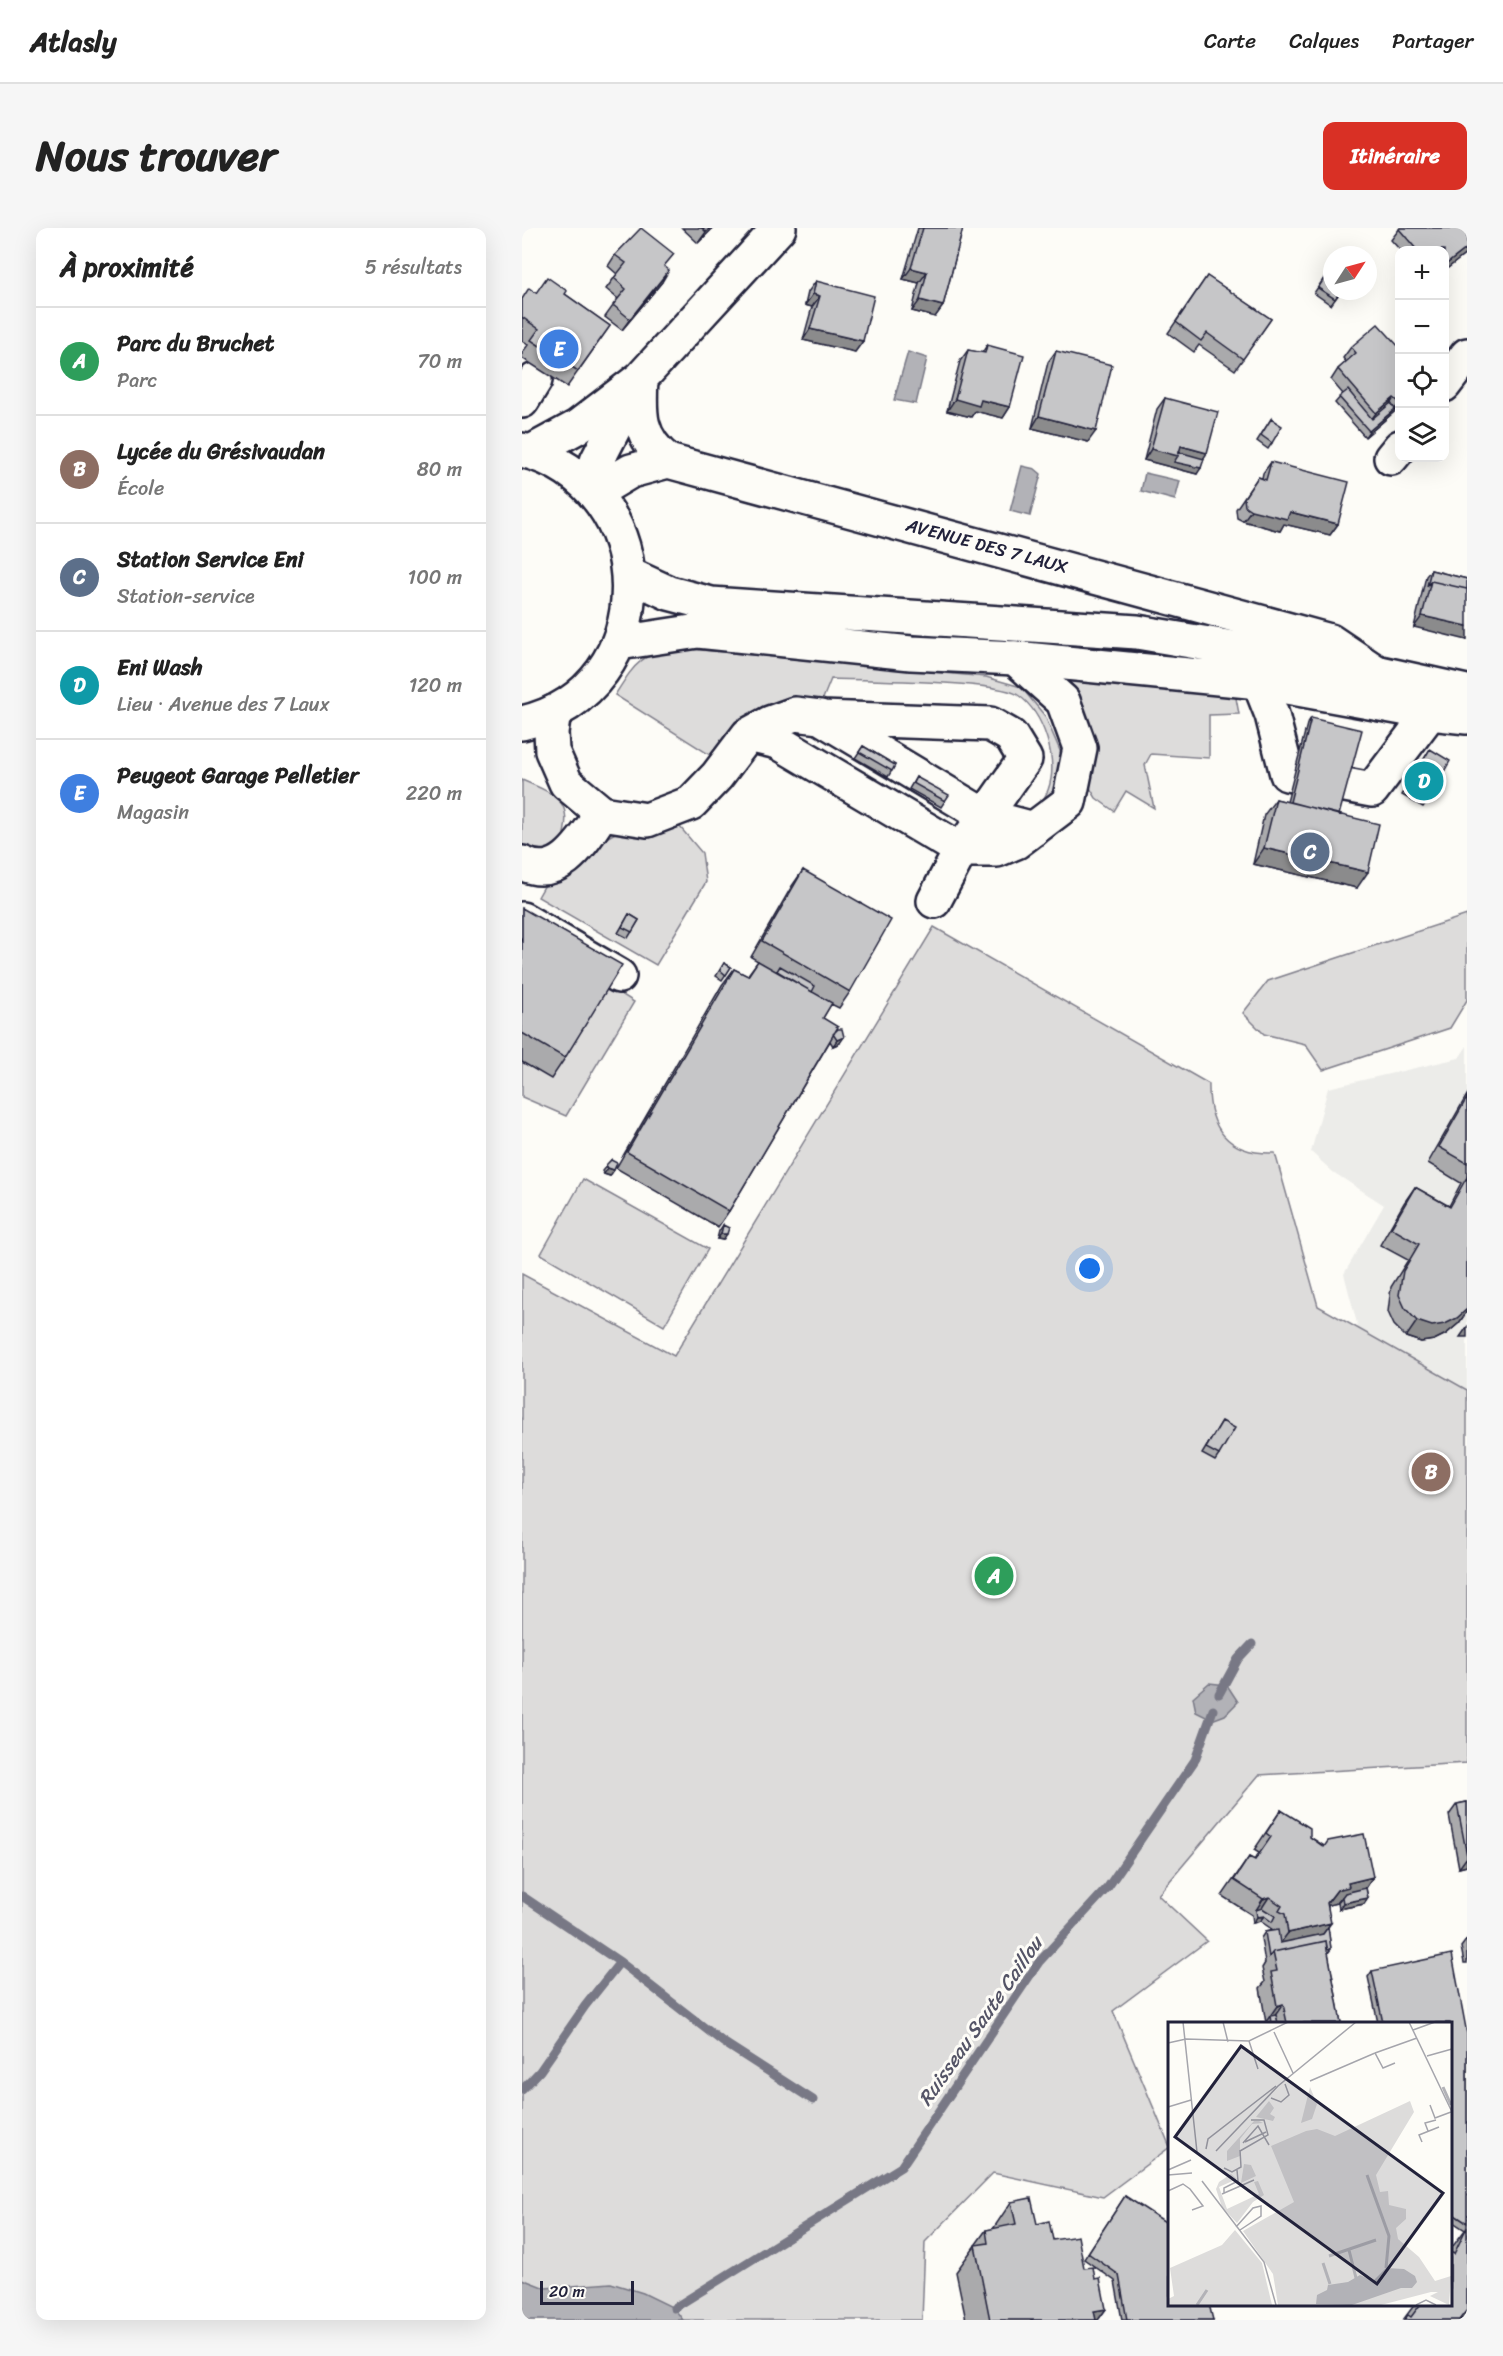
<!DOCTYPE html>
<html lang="fr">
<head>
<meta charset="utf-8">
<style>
	body { margin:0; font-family:Sriracha,sans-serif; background:#f6f6f6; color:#222 }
	.controls { position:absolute; right:18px; top:18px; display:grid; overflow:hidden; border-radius:12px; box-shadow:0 6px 24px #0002 }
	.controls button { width:54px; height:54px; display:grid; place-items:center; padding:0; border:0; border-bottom:2px solid #e0e0e0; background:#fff; color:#222; font:30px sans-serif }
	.compass { position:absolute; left:801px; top:18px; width:54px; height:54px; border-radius:50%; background:#fff; box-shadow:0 6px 24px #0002; rotate:54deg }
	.scale { position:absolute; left:18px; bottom:15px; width:94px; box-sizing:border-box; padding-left:6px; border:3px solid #22223b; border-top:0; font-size:16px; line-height:21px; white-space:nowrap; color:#22223b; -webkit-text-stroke:4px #fdfcf7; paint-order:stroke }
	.you { position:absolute; left:568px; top:1041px; width:21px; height:21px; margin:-15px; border:4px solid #fff; border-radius:50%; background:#1a73e8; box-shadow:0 0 0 9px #1a73e833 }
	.badge { display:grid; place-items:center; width:39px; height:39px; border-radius:50%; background:#d93025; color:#fff; font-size:20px; font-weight:700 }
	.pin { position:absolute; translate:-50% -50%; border:3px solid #fff; box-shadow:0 2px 6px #0006 }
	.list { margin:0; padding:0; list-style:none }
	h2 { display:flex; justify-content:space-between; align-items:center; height:78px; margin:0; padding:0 24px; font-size:26px }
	h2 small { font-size:20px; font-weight:400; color:#767676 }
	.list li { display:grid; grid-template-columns:39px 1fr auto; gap:18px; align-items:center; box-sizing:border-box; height:108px; padding:0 24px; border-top:2px solid #e0e0e0 }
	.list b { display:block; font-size:22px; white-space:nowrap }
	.list p { margin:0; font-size:20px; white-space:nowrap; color:#767676 }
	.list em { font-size:20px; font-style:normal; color:#767676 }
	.icon { flex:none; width:33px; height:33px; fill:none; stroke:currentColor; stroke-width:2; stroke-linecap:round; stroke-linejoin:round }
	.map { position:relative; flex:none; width:945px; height:2092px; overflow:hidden; border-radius:12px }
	header { display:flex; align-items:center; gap:36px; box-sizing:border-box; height:84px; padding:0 30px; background:#fff; border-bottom:2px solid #e0e0e0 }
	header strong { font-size:28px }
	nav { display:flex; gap:33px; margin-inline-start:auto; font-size:21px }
	.intro { display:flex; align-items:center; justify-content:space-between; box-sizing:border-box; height:144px; padding:0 36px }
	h1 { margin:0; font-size:42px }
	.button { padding:15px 27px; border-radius:12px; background:#d93025; color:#fff; font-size:21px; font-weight:700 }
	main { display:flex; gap:36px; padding:0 36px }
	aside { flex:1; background:#fff; border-radius:12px; box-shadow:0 6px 24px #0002 }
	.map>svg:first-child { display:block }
	.built { fill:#ecece9 }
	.green { fill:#dddcdb; stroke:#807f8b; stroke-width:1.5 }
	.water { fill:#b2b2b7; stroke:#787885; stroke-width:1.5 }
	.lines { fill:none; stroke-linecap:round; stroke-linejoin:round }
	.stream { stroke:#787885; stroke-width:9 }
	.minor-casing { stroke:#22223b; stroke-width:38 }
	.major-casing { stroke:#22223b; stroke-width:38 }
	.minor { stroke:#fdfcf7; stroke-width:33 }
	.major { stroke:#fdfcf7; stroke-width:33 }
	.wall { fill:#aaaaac; stroke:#22223b; stroke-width:1.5 }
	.shaded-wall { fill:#8b8b8c; stroke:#22223b; stroke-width:1.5 }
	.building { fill:#c6c6c8; stroke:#22223b; stroke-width:1.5 }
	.labels { text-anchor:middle; stroke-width:6; stroke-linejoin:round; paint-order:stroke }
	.street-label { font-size:18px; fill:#22223b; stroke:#fdfcf7 }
	.water-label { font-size:20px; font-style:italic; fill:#545466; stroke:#fdfcf7 }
	.inset-river { fill:none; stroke:#b2b2b7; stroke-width:3 }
	.inset-road { fill:none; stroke:#a5a5ac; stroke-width:1.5 }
	.view { fill:#22223b; fill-opacity:0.15; stroke:#22223b; stroke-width:3 }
	.inset-edge { fill:none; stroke:#22223b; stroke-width:3 }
</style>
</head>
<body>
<header>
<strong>Atlasly</strong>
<nav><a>Carte</a><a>Calques</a><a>Partager</a></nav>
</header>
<div class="intro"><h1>Nous trouver</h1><a class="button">Itinéraire</a></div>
<main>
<aside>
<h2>À proximité<small>5 résultats</small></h2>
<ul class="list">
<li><span class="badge" style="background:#2e9e5b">A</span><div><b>Parc du Bruchet</b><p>Parc</p></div><em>70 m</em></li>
<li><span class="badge" style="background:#8d6e63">B</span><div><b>Lycée du Grésivaudan</b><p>École</p></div><em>80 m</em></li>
<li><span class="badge" style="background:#5c6f8a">C</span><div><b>Station Service Eni</b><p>Station-service</p></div><em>100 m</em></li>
<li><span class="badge" style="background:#0f9aa8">D</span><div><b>Eni Wash</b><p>Lieu · Avenue des 7 Laux</p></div><em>120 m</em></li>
<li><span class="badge" style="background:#3f7fe0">E</span><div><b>Peugeot Garage Pelletier</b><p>Magasin</p></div><em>220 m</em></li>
</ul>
</aside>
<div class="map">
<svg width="945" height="2092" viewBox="0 0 945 2092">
	<rect width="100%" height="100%" fill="#fdfcf7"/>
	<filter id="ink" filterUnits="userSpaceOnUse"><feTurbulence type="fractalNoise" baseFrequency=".0167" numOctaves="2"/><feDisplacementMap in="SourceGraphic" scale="12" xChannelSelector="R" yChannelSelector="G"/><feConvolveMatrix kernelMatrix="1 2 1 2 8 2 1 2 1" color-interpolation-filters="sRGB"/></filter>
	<g filter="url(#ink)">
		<path class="built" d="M945,818V1437L913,1393L822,1046L862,977L811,944L789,924L806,860L937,830Z"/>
		<path class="green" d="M158,420L464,449L499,459L523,488L539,525L536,562L510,590C515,581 522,572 526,562C537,533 522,485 496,467C477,453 341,452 309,451L296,483L191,529L93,467C114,434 118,426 158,420Z
			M536,445L707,460L714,470L717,486L687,487V530L629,526L623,537L632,580L604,563L592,583L574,570L568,560L571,519L568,497Z
			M0,552C38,568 52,574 39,617L21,629L0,623Z
			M106,598L158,599L180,625L184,654L134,737L16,669C32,635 74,616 106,598Z
			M945,687V772L928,800L801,842L783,816L742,806L721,785L746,753Z
			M412,699L687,856C686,900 706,927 753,925L796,1078L945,1162V1535L737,1547L636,1667L685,1713L591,1783L648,1919L581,1969L471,1945L403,2014L400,2092H0V1046L152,1128Z
			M85,757L112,774L44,888L0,869V834L29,850Z
			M61,951L186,1021L142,1098L19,1026Z"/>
		<path class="water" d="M386,124L405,130L394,176L372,172Z
			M500,238L513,241L519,246L508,288L488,283Z
			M623,245L658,253L653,272L619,263Z
			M687,1455L705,1457L716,1474L703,1487L690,1492L674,1484L671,1469Z
			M0,2051L23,2060L89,2055L121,2065L152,2080L161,2092H0Z"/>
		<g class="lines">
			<path class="stream" d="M697,1466L716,1431L730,1416
				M0,1668L98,1734L201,1814L291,1872
				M0,1862L18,1843L63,1778L98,1734
				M152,2080L379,1939L517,1734L586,1659L673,1532L691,1482"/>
			<g class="minor-casing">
				<path id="minor" d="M119,150C117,186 116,209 146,233
					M922,157L945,127
					M0,173L13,152
					M9,224L55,199L119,150L257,0
					M869,230L878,219
					M72,265L109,243L146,233L808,413L854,444
					M72,265L75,233L110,165
					M737,454L750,487L765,546L850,562L908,485
					M32,484L29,504L30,523L44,555L80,585L125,592L169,575L195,548L226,507L248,495L273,486L298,489L463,588L512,601
					M300,490L468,496L489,508L503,531L439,622L412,673
					M226,507L256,514L439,622H475L494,614L547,574L558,520L541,473L493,430
					M0,635C38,654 61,613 80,585
					M0,691L97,748"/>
			</g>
			<g class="major-casing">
				<path id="major" d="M0,222C141,257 143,462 0,495
					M108,347L147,365L189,376L615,404L854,444L945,464
					M97,415L176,403L389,425L493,430L737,454L908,485L945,489"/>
			</g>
			<use href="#minor" class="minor"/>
			<use href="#major" class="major"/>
		</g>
		<path class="wall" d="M160,0H191L176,15Z
			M396,0H441L421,78L413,89L390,83L397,55L381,51Z
			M878,0H945V25L922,43V22H878L869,12Z
			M93,27L143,39L140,54L100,102L83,89L96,71L84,61L95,46L86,38Z
			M809,40L819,63L809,77L792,65Z
			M685,48L749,91L713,142L677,117L672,124L646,105Z
			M294,53L341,113L333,124L281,112L290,79L283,77L286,64Z
			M14,65L43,66L88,98L45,159L0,130V125L6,117L0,113V71Z
			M465,117L488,179L481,190L453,183L449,189L425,183L438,133L446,122L460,125Z
			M829,119L878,120V179L843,209L813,175L821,166L809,152L816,141L824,134L821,130Z
			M534,123L566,214L510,200L526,134Z
			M643,170L682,231L675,246L622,232L635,181Z
			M749,191L750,215L746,221L735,213Z
			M749,234L816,296L808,307L762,296L758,303L721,293L715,290L714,281L736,249L740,250L741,245Z
			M909,342L945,351L892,399L904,348Z
			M789,490L817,587L835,660L731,636L742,587L754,571L765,574L785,496Z
			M341,518L373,537L366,549L333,530Z
			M908,521L905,573L901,579L880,567Z
			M394,549L423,573L419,579L387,561Z
			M281,642L328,764L317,780L309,776L301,790L313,804L318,815L311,818L308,813L207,983L196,999L94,940L200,757L212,741L225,748L236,733L229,729L270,658Z
			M0,680L43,830L29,851L0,834Z
			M107,686L117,692L106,710L96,705Z
			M202,735L209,739L200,752L194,748Z
			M945,867V1083L937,1095L924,1106L912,1112L899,1114L884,1109L872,1097L866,1084L869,1059L886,1032L858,1017L882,975L893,959L927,978L939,955L906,935Z
			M89,932L88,948L82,946L80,943Z
			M201,997V1012L195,1011L197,1003Z
			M700,1193L697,1227L693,1233L680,1226Z
			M945,1574V1638L937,1640L927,1587L935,1576Z
			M759,1582L788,1609L851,1649L844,1660L846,1670L842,1676L817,1681L816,1675L806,1677V1699L809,1721L806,1725L819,1795H744L738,1760L743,1754L740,1740L743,1735L739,1710L743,1704L751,1702L738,1693L731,1695L730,1687L700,1668L727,1629L732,1632L737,1625L732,1622Z
			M945,1711V1735H942L939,1719Z
			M850,1743L945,1806V2090L940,2092H881L893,2076H928V2022L943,2002L928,1992V1795H856L846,1749Z
			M603,1968L691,2092H600L593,2053L562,2031Z
			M489,1974L515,1996L573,2051L584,2081L576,2092H444L434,2044L464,2002L471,2001Z"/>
		<path class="shaded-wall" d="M188,0H191L176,15L184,4Z
			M945,20V25L922,43V38Z
			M389,40L405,44L397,55L381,51Z
			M147,42L140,54L100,102L108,91Z
			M291,66L298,68L290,79L283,77Z
			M398,72L421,78L413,89L390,83Z
			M288,101L341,113L333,124L281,112Z
			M872,170L865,181L846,196L854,185Z
			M433,171L459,172L488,179L481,190L453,183L449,189L425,183Z
			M878,175V179L843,209L847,203L873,181Z
			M517,188L574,203L566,214L510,200Z
			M659,218L685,225L678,236L679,240L675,246L622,232L629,221Z
			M729,282L768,284L816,296L808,307L762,296L758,303L721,293Z
			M900,388L945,398V412L892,399Z
			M742,620L846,644L835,660L731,636Z
			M322,809L318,815L311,818L315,812Z
			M86,940L92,942L88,948L82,946Z
			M199,1006H205L201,1012L195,1011Z
			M945,1081V1083L937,1095L924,1106L912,1112L899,1114L884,1109L895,1093Z
			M945,1099V1109H938Z
			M945,1629V1638L937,1640Z
			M851,1649L840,1666L820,1669L815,1675L803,1678L815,1662L826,1655Z
			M747,1669L736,1686L734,1682L741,1671Z
			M846,1670L842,1676L817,1681L821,1675Z
			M742,1688L738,1693L731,1695L735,1689Z
			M809,1695L797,1712L754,1721L766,1705Z
			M761,1776L750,1792L748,1788L744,1794L755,1778Z
			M584,2081L576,2092H566L572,2083Z
			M945,2082V2090L937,2092Z"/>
		<path class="building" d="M119,0L152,26L142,38L147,42L108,91L91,77L104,61L92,50L104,35L93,27Z
			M180,0H188L184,4Z
			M401,0H441L421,78L398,72L405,44L389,40Z
			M878,0H945V20L922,38V22H895L877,1Z
			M809,40L810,41V63H819L813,71L796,60Z
			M685,48L749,91L721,131L685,105L679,113L654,94Z
			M25,49L45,63L43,66L88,98L56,143L9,112L17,101L0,89V71L7,60L14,65Z
			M294,53L352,68L341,113L288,101L298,68L291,66Z
			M856,96L878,120V175L872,170L854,185L816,141L834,125L829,119Z
			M465,117L502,127L488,179L459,172L457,178L433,171L446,122L463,125Z
			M534,123L590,137L574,203L517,188Z
			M826,162L850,191L869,175L873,181L847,203L817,169Z
			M643,170L696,184L685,225L659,218L656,228L629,221Z
			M749,191L760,198L750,215L739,207Z
			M657,224L682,231L679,240L652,234L656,228Z
			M749,234L827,254L816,296L768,284L765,291L729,282L723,278L722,270L736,249L744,252Z
			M909,342L945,351V361L909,353L905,358Z
			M909,353L945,361V398L900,388Z
			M789,490L840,502L817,587L768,574Z
			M341,518L373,537L370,543L337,524Z
			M908,521L928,533L905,573L885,561Z
			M394,549L427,567L423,573L391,555Z
			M754,571L857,596L846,644L742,620Z
			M281,642L369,692L328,764L240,713Z
			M0,680L100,737L43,830L0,805Z
			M107,686L117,692L110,704L100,699Z
			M236,733L310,775L301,790L316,799L207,983L105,924L212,741L226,748Z
			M202,735L209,739L204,747L198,742Z
			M258,738L293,758L290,764L255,743Z
			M316,801H320L322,809L315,812L311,806Z
			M945,870V935L917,919Z
			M89,932L95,935L92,942L86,940L84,937Z
			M945,949V1081L935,1090L923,1096L910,1098L895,1093L883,1080L877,1067L881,1043L897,1016L869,1000L893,959L928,979Z
			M201,997L207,1000L205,1006H199Z
			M700,1193L713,1200L697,1227L684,1220Z
			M945,1574V1628L935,1576Z
			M759,1582L788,1600V1609L802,1619L806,1613L842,1606L851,1649L826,1655L827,1659L815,1662L805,1675L809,1695L766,1705L763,1686L757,1683L760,1678L747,1669L741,1671L712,1652L727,1629L733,1632L749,1609L744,1605Z
			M844,1660L846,1670L821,1675L820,1669L823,1665Z
			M740,1680L753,1688L750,1694L742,1688L735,1689L734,1682Z
			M806,1699L809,1721L805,1722L804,1713L751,1724L747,1729L743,1704L756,1702L758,1715L801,1706Z
			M804,1713L819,1795H765L761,1776L755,1778L749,1744L755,1743L751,1724Z
			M930,1726L945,1806V1995L928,1984V1795H861L850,1743Z
			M754,1787L756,1795H749L748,1788Z
			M603,1968L648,1997V2076H687L691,2092H605L597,2047L566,2025Z
			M509,1970L515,1996L527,1993L531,2012L556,2008L562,2040L571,2039L573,2051L578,2050L584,2081L572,2083L574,2092H468L453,2017L466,2015L464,2002L494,1996L489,1974Z
			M945,1999V2082L937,2092H882L886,2087L889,2089L898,2077L897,2076H928V2024L932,2026Z"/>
	</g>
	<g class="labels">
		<g class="street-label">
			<text transform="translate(465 318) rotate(15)" y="6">AVENUE DES 7 LAUX</text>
		</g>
		<g class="water-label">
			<text transform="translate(458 1793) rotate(-55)" y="7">Ruisseau Saute Caillou</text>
		</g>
	</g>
	<g transform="translate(646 1794)">
		<rect width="284" height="284" fill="#fdfcf7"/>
		<path d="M142,65L149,82L144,97L133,101ZM101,79L106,86L102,92L107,95L105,99L88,95ZM242,79L246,90L208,153L212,170L220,169L221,183L238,187V197L228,206L230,217L251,235L267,259L283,254L281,283L262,274L270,270H263L213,283H110L105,252L75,209L126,180L103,124L138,109L149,107L167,114ZM86,99H91L95,101L84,102L72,117V134L59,139V129ZM76,142L83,143L88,154L73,161ZM63,152L69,157L51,165L59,187L91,172L86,160L90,159L96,173L85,180L69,201L54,185L48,167L51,160ZM67,208L94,241L104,283H0V277L6,274L2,246L54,223Z" fill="#dddcdb"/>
		<path d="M218,246L236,247L247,254L249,260L244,266H233L184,283L148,282L149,273L159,268L160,263L180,260L192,253L205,259Z" fill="#b2b2b7"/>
		<path class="inset-river" d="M275,65L283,83M199,153L221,214L218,246M181,228L188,256M161,234L208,218M155,241L162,262M29,283L39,268"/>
		<path class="inset-road" d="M15,0L29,130M55,0L60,20M241,0L284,90M245,8L267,0M106,10L125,51M81,19L90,47M0,21L18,17L81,19L120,0M207,31L249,16M259,34L284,27M142,59L207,31L215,46L227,41M103,76L113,80L121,73L117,62M262,83L267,96L283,90M0,85L23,78M260,109L257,101L268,98M77,120L98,110M254,120L251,113L271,105M75,121L90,104L101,123M38,127L40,117L108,64M48,129L110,64L188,0M72,129L100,113L96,98H83M56,146L64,150L73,145L72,128M0,148L23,138M0,153L24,151M34,159L96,240L108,283M0,169L15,162L22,167L35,184L24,188M56,171V166L70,159L69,148M54,172L86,158M68,205L85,186L93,184V194L72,208M248,283L258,278L268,283"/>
		<path class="view" d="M73,24L275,171L209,262L7,115Z"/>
		<rect width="284" height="284" class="inset-edge"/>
	</g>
</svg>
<div class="controls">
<button>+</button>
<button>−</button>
<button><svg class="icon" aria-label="locate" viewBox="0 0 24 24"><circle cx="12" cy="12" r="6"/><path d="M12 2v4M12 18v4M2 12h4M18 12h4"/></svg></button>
<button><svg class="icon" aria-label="layers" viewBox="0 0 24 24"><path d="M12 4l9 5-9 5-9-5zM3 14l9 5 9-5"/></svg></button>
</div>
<svg class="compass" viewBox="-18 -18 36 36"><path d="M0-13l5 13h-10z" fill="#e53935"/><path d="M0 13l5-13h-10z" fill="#767676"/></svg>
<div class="scale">20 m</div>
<div class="you"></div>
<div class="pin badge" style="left:472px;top:1348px;background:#2e9e5b">A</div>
<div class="pin badge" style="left:909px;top:1244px;background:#8d6e63">B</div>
<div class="pin badge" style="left:788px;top:624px;background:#5c6f8a">C</div>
<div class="pin badge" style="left:902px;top:553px;background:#0f9aa8">D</div>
<div class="pin badge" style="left:37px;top:121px;background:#3f7fe0">E</div>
</div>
</main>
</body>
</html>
